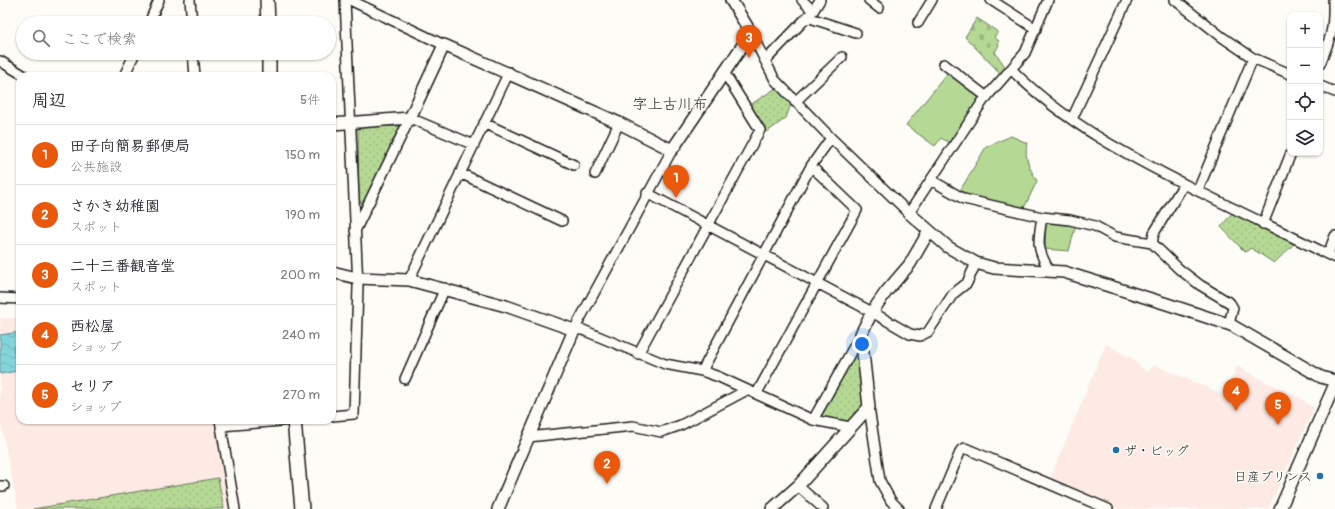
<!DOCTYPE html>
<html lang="ja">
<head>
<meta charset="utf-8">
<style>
	body { margin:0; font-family:Pangolin,"Klee One",sans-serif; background:#f2f2f3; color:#2b2b33 }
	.controls { position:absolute; right:12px; top:12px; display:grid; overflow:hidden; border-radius:8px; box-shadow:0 1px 3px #0004 }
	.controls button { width:36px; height:36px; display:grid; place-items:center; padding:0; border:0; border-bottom:1px solid #e1e1e2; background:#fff; color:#2b2b33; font:20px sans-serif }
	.you { position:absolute; left:862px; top:344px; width:14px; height:14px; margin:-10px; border:3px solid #fff; border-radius:50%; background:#1a73e8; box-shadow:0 0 0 6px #1a73e833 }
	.badge { display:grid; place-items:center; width:26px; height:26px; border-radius:50%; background:#ea580c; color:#fff; font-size:13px; font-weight:700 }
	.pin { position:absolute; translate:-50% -33px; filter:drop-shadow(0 1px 2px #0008) }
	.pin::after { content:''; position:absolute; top:21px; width:14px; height:12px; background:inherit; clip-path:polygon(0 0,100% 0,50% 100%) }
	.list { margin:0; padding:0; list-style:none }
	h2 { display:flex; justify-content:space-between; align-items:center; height:52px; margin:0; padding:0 16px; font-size:17px }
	h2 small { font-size:13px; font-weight:400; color:#7c7c81 }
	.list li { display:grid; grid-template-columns:26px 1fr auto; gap:12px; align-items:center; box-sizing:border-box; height:60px; padding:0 16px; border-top:1px solid #e1e1e2 }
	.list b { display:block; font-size:15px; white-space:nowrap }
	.list p { margin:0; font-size:13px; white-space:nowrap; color:#7c7c81 }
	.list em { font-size:13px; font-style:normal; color:#7c7c81 }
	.icon { flex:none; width:22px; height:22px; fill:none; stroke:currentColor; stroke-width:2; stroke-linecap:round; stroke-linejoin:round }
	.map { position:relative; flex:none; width:1335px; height:509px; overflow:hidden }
	.search { position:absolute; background:#fff; box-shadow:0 1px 3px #0004; left:16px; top:16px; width:320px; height:44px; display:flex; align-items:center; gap:10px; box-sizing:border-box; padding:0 14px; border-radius:22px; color:#7c7c81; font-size:15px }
	.panel { position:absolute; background:#fff; box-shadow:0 1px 3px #0004; left:16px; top:72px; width:320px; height:352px; border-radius:12px }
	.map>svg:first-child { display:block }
	.built { fill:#fdeae4 }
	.grass { fill:#b5d994; stroke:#687a58 }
	.cemetery { fill:url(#cemetery-stones); stroke:#687a58 }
	.park { fill:url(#park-dots); stroke:#687a58 }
	.water { fill:url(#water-waves); stroke:#5a8a8f }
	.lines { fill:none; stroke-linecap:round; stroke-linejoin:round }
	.minor-casing { stroke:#1c1c1c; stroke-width:12 }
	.tertiary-casing { stroke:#1c1c1c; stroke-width:14 }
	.secondary-casing { stroke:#1c1c1c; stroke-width:16 }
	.minor { stroke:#fdfcf7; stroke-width:9 }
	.tertiary { stroke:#fdfcf7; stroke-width:11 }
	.secondary { stroke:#fdfcf7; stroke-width:13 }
	.poi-dot { fill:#1f6fb2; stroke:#fdfcf7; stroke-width:1.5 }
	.labels { text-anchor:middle; stroke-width:3; stroke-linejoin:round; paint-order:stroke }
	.poi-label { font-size:13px; fill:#1c1c1c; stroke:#fdfcf7; text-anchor:start }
	.quarter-label { font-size:15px; fill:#1c1c1c; stroke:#fdfcf7 }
</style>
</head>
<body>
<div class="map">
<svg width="1335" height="509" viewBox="0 0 1335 509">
	<defs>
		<pattern id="cemetery-stones" width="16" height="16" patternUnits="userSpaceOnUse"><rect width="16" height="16" fill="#b5d994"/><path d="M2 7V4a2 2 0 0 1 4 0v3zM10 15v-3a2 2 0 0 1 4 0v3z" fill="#9bba7f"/></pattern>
		<pattern id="park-dots" width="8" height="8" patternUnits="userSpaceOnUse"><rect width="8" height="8" fill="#b5d994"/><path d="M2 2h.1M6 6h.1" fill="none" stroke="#9bba7f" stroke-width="1.8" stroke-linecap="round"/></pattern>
		<pattern id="water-waves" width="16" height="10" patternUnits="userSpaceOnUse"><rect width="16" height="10" fill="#83d4dc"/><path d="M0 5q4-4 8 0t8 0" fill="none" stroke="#71b5bc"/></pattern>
	</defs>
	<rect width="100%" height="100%" fill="#fdfcf7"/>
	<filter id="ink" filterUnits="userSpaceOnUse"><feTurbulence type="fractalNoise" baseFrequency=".025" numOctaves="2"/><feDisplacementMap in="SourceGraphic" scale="8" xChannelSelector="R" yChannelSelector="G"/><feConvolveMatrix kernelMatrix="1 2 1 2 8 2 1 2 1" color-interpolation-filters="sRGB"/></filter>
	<g filter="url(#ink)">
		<path class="built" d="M20,317V420H216L231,509H18L0,419V319Z
			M1106,344L1128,357L1130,356L1147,373L1154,365L1225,395L1237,366L1260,379L1297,396L1314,408L1268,509H1115L1049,481Z"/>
		<path class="grass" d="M949,71L980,98L952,144L941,138L935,146L906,125Z
			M1011,136L1027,143C1024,159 1029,167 1037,181L1025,206L1020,208L958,194L986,147Z
			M1046,221L1076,224L1069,251L1045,249Z"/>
		<path class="cemetery" d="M977,18L998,32L994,37L999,41L998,44L999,45L995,52L1006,68L1001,74L965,37Z"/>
		<path class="park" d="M776,88L791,104L786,118L767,132L750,105Z
			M400,126L363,205L359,200L358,129L365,127Z
			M1232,213L1294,244L1274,263L1251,248L1245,252L1221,227Z
			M856,350L858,351L865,399C861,409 855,417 847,424L824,419L819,415Z
			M218,478L224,509H33Z"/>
		<path class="water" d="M20,332V347L13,348L18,371L0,374V335Z"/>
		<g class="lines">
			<g class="minor-casing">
				<path id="minor" d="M190,0L192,23
					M350,0L444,45
					M802,0L813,11L820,0
					M869,0L879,8
					M991,0L1036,29
					M1175,0L1222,37L1253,58L1290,74
					M807,17L856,33
					M149,23L159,0
					M918,23L932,0
					M751,33L775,80L831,138L909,213L983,101L1025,53L1048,0
					M193,53L195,76
					M0,61L25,76
					M765,61L813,11
					M944,64L987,97
					M1320,64C1331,37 1334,29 1333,0
					M1012,70C1066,124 1129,156 1196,190C1242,213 1289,235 1335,258
					M124,76L135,53
					M1320,86L1335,92
					M795,102L842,57
					M1072,119L1127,0
					M484,123L574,165
					M672,150L574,330H583L665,364L702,371L719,377L813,420L850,427
					M460,173L562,221
					M595,174L619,123
					M931,180L964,199L1042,217L1070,220L1095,226L1115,237L1152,243L1179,269L1200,285L1230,303L1233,308L1229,324
					M1198,190L1253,58
					M647,193L872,312L910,334L920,336L928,332L953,294L967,283L976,263
					M1042,217C1038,242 1036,247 1049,270
					M1263,224L1291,153
					M355,231L410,118L474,145
					M1152,243L1154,233L1184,184
					M1328,254L1335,236
					M409,280L509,72
					M0,298L20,299
					M638,354L760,130L724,72
					M702,371L811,166L831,138
					M405,379L445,288
					M757,393L857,210L811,166
					M869,407L880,481L891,501L899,509
					M332,416L354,414L358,286L345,0
					M220,420L235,509
					M813,420L861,334
					M221,426L293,420
					M528,437L633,426L661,432L681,425L747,390
					M0,486H4
					M798,486L823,508
					M936,509L961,450L965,448L1108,509"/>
			</g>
			<g class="tertiary-casing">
				<path id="tertiary" d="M332,124L410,118L444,45L619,123L672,150L751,33L731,0
					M909,213L948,247L976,263L994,268L1064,272L1167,304L1231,325L1321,377L1335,381
					M332,272L357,278L409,280L506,306L574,330L498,509
					M772,509L799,485L869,407L861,334L872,312L886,292L910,264L929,231
					M1280,509L1335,384"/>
			</g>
			<g class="secondary-casing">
				<path id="secondary" d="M267,0L268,23
					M269,53V76
					M294,420L302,509"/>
			</g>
			<use href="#minor" class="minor"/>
			<use href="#tertiary" class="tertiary"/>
			<use href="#secondary" class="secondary"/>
		</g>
	</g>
	<g class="poi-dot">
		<circle cx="1116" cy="450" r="4"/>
		<circle cx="1320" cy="476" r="4"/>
	</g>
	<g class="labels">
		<g class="poi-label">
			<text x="1124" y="455">ザ・ビッグ</text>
			<text x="1312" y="481" text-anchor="end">日産プリンス</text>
		</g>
		<g class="quarter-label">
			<text x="670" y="109">字上古川布</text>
		</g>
	</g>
</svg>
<div class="controls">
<button>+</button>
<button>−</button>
<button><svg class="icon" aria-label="locate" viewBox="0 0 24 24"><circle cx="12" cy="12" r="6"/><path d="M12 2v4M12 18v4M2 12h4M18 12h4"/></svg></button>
<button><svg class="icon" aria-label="layers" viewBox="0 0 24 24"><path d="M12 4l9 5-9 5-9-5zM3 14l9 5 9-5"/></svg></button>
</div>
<div class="you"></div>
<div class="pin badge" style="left:676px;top:198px">1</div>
<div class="pin badge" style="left:607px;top:484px">2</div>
<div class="pin badge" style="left:749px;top:58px">3</div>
<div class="pin badge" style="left:1236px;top:411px">4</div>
<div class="pin badge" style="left:1278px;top:425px">5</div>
<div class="search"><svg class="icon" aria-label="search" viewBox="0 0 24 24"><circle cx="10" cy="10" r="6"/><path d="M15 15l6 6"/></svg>ここで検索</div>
<section class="panel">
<h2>周辺<small>5件</small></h2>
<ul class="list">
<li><span class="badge">1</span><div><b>田子向簡易郵便局</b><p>公共施設</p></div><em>150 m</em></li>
<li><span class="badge">2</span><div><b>さかき幼稚園</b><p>スポット</p></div><em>190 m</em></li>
<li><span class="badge">3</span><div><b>二十三番観音堂</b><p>スポット</p></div><em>200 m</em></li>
<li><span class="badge">4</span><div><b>西松屋</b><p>ショップ</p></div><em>240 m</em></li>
<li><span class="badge">5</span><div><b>セリア</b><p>ショップ</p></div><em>270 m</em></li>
</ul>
</section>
</div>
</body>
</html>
